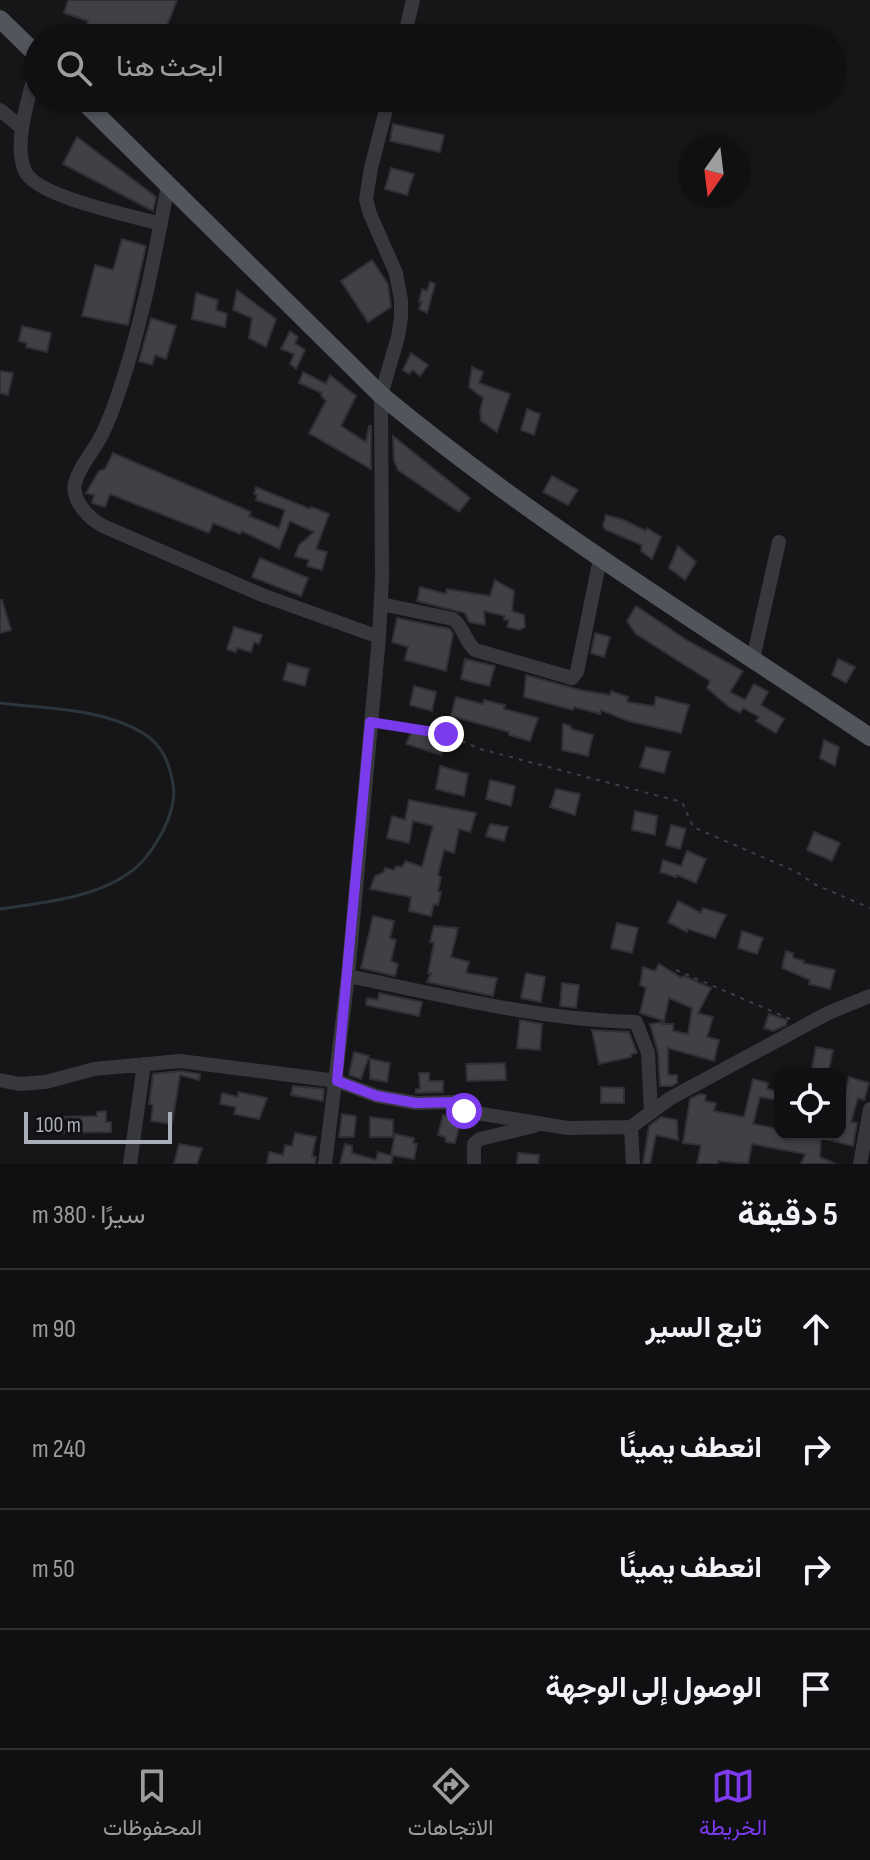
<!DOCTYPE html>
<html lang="ar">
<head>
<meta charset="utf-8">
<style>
	body { margin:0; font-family:"Sofia Sans Condensed",Vazirmatn,sans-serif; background:#1e1e20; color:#f1f3f6; direction:rtl }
	.controls { position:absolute; right:24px; bottom:24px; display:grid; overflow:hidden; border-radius:16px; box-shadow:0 2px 6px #0004 }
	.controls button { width:72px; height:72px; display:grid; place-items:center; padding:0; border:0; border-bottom:2px solid #303032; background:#101012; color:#f1f3f6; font:40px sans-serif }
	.compass { position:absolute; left:678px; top:136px; width:72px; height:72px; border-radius:50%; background:#101012; box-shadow:0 2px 6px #0004; rotate:194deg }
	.scale { position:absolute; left:24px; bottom:20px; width:148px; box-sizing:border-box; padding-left:8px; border:4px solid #a8adb8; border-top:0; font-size:22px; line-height:28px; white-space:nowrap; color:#a8adb8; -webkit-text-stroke:6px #111113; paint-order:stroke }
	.stop { position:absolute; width:24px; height:24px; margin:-18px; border:6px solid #7c3aed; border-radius:50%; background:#fff }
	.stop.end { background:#7c3aed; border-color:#fff; box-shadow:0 2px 8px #0008 }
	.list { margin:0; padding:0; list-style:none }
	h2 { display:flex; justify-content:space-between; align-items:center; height:104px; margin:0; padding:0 32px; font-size:34px }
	h2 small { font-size:26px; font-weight:400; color:#9c9d9f }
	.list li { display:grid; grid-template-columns:52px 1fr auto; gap:24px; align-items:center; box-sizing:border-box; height:120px; padding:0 32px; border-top:2px solid #303032 }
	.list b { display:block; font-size:30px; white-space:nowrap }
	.list em { font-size:26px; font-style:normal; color:#9c9d9f }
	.icon { flex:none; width:44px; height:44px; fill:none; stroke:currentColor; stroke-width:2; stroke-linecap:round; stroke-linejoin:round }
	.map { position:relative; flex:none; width:870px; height:1164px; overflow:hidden; direction:ltr }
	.search { position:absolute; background:#101012; box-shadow:0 2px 6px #0004; left:24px; right:24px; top:24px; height:88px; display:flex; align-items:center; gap:20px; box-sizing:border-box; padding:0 28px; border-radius:44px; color:#9c9d9f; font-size:30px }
	.sheet { height:584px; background:#101012 }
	nav { display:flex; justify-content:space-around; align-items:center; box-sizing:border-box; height:112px; border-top:2px solid #303032; background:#101012; font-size:22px; color:#9c9d9f }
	nav a { display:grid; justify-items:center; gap:4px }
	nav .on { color:#7c3aed }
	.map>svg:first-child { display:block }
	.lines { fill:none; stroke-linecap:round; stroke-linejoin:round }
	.stream { stroke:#2c353c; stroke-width:3 }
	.building { fill:#404145; stroke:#303034; stroke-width:2 }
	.path { stroke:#3d3f44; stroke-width:2; stroke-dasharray:4 6; stroke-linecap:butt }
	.minor { stroke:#37383d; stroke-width:14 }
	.major { stroke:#53555c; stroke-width:18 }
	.route { stroke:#7c3aed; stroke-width:10 }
</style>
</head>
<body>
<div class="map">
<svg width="870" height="1164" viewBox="0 0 870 1164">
	<rect width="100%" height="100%" fill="#161618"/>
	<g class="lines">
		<path class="stream" d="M0,703C46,709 102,708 143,733C163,746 169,762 173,784C176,798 170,818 163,831C154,847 145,862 129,873C94,898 42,903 0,909"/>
	</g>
	<path class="building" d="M68,0H177L162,38H82L88,21L64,13Z
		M393,124L444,135L440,152L390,141Z
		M77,137L156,197L153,211L63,164Z
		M391,168L414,174L407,195L385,189Z
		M122,239L146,246L128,325L82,316L95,265L113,270Z
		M372,260L388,284L391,307L368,322L341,281Z
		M430,282L435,284L427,313L419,309L422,302H419L422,289L427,291Z
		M237,290L276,319L266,347L249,338L252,318L233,310Z
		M196,293L218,300L216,310L227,314L225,327L192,319Z
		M151,318L176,326L166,359L155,355L152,365L139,361Z
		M22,326L51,333L47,352L26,347L27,343L19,341Z
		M290,331L298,337L295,343L305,350L296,369L290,364L294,354L281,349Z
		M411,353L428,365L420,376L413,370L409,374L403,370Z
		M472,367L483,372L479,383L510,394L497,432L481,421L480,412L483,398L469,387Z
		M0,371L13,373L8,395L0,393Z
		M303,372L326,384L330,375L356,396L341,426L366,442L369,426H371V469L309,433L326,401L321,395L322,393L299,383Z
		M527,409L540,414L534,435L521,430Z
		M393,436L470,498L459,512L398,470L394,460Z
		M113,453L251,512L249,516L279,528L285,510L256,500L257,495L254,494L256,487L310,509L311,507L329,514L316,549L327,552L322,570L307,566L309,560L295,556L299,545L314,532L290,521L279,549L242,531L240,534L213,523L209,533L110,494L105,507L92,503L94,495L86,493L99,471L105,469Z
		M552,476L578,490L568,505L543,492Z
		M606,515L624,520L646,531L647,528L661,537L652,559L641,551L642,545L606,530L603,526Z
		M678,546L696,562L685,580L669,568Z
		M260,558L308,578L301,596L252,577Z
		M495,580L514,591L512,611L524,615L525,627L520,630L507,627L509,620H504L505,616L484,611L485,625L469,622L465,613L417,601L420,587L446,594L447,589L490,596Z
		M0,600H2L11,630L0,633Z
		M636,606L688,641L743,671L730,692L745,700L754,684L768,692L761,705L784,719L776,733L756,721L759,717L743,708L740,713L729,707L707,688L710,681L636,634L627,621Z
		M397,618L450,629L453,634L446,671L405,660L408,647L392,642Z
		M234,627L262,635L259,644L254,642L251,652L237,648L236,652L227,649Z
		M595,633L610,637L604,657L591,653Z
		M465,659L495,666L489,686L461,679Z
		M838,659L855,667L846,683L832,675Z
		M288,663L309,669L305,686L283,680Z
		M526,675L580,690L610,695L611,691L628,697L627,702L654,706L656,697L689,705L681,733L628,721L601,710L600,714L574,707L573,710L524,697Z
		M414,686L436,692L432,711L410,705Z
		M456,697L483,704L484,700L505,705L504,709L538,718L530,741L509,735V732L451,716Z
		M563,724L571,726V729L593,735L588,756L562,750Z
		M412,731L446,739L441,755L406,744Z
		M824,740L839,747L835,766L820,758Z
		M646,747L670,752L664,773L640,767Z
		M440,766L468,774L464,796L436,789Z
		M490,780L515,786L511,806L486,799Z
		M556,789L580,794L575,815L550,807Z
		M409,800L476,813L470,832L459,829L454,853L444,850L438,875L441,877L438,891L441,892L438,905L434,904L431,916L409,911L411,897L370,889L375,876L384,872L385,868L394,870L396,866L402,867L406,861L422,867L433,826L413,821L409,843L387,838L392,816L405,820Z
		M635,811L657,816L655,835L632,830Z
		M490,824L508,827L504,841L486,836Z
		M671,825L686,829L680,849L666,845Z
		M814,832L840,843L832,861L807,850Z
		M687,851L706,859L696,883L677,875L676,877L660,872L663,860L681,866Z
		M678,901L701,913L703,908L726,915L715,938L688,929L687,932L668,922Z
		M373,916L394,921L390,938L396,940L391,961L398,964L395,976L361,968Z
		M617,923L638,928L632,953L611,948Z
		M434,926L458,928L451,957L469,962L466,973L497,978L493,996L427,982L431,973H428L434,943L430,942Z
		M742,931L763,938L757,954L738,948Z
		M786,951L793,953V958L804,961L803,963L835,970L830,989L809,984L810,980L782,968Z
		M659,964L682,978L684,976L711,988L698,1013L713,1017L707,1037L719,1040L714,1061L668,1048V1075H677V1083L672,1086H660L658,1052L650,1024L664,1022L663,1024H673V1031L688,1034L692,1008L669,998L664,1021L640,1013L646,988L640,985L643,967L655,971Z
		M526,973L545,977L541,1002L521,998Z
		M562,983L579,985L576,1008L560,1006Z
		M379,993L422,1002L419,1016L366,1005L367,998L378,1000Z
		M769,1014L787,1020L786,1025L773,1031L764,1028Z
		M520,1020L542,1024L540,1050L517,1048Z
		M592,1030L629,1032L637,1053L631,1054V1057L599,1064Z
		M816,1047L833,1050L828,1074H811Z
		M354,1052L369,1056L361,1079L349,1075Z
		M370,1059L390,1063L387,1082L370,1079Z
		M505,1063L506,1080L467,1081L466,1064Z
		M180,1071L200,1074L199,1080L180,1075L172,1124L151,1121L153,1105L149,1104L153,1074Z
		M419,1073H429V1081H443V1092L416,1093V1089H420Z
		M849,1077L869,1083L864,1100L858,1098L851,1122L857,1123L853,1146L821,1138L820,1157L836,1164H801L805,1154L752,1144L748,1164L718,1161V1164H697L701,1145L683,1143L690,1099L700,1094L706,1095L705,1101L716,1103L714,1111L744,1117L753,1079L768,1083L767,1089L779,1091L777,1100L760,1097L753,1124L780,1129V1134H840V1095L844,1096Z
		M293,1086L324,1089L323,1101L291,1095Z
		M601,1087L624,1088V1103H601Z
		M238,1092L267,1098L259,1119L234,1114L236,1107L220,1104L222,1093L238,1097Z
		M106,1111V1122H111V1132L55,1133L54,1117L97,1116V1112Z
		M342,1114L356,1116L354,1137H339Z
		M443,1115L461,1120L455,1143L446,1142L445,1137L438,1135Z
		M370,1117L393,1120V1137H370Z
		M661,1117L677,1120L678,1140L656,1135L650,1164H643L649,1126Z
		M295,1133L316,1137L312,1156L316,1157L315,1164H267L269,1152L283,1155L285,1145L292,1146Z
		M395,1134L414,1138L413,1143L417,1144L414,1159L391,1155Z
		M179,1144L202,1148L197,1164H174Z
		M345,1144L352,1146V1153L376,1160L378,1152L393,1156L391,1164H340Z
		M518,1153L539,1155L538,1164H517Z"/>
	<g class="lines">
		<path class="path" d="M384,724L446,734L480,749L682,802L693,827L797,872L814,884L870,908
			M676,970L790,1019"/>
		<path class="minor" d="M404,38L413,0
			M38,62C31,91 12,142 25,171C36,197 133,216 161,224
			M0,110L22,128
			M168,185C154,260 140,334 114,406C110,417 105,429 99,440C92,453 79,467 75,483C71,501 90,519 103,526L262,595L379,637
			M381,604L453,619C465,628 464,641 475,650L572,678L577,672L600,559
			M753,659L779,542
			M348,976C442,995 539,1020 636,1022L648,1053L651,1112
			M0,1080L19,1084L46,1082L94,1069L180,1061L337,1081L377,1096L416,1103L459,1102L464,1111L568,1128L631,1127L633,1164
			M631,1127L669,1099L828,1013L870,996
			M130,1164L144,1064
			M325,1164L348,976L379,637L382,577L381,395L398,337L401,318V300L396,273L370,214L366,199L371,168L389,98
			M474,1164V1144L480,1139L534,1126
			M860,1164L870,1109"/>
		<path class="major" d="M0,19L38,56
			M80,98L381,395C534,522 705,626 870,737"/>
	</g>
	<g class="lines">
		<path class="route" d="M446,734L370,722L337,1081L377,1096L416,1103L459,1102L464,1111"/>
	</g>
</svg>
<div class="controls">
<button><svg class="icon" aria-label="locate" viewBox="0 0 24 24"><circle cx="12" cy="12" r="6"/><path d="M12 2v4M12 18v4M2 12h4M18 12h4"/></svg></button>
</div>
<svg class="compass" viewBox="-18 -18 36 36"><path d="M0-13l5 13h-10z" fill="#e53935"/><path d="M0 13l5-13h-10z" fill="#9c9d9f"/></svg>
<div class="scale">100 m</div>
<div class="stop" style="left:464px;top:1111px"></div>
<div class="stop end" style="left:446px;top:734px"></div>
<div class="search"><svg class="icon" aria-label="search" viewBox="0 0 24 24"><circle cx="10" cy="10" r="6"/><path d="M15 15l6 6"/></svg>ابحث هنا</div>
</div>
<section class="sheet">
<h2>5 دقيقة<small>سيرًا · 380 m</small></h2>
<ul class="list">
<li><svg class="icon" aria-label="ahead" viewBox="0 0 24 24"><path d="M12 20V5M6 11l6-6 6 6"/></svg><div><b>تابع السير</b></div><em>90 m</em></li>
<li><svg class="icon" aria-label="right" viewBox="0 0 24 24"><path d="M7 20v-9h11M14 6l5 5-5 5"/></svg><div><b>انعطف يمينًا</b></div><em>240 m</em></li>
<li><svg class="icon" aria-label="right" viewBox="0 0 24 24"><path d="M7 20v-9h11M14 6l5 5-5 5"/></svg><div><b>انعطف يمينًا</b></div><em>50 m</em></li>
<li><svg class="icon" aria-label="arrive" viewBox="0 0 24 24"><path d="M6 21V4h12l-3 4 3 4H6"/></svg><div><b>الوصول إلى الوجهة</b></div></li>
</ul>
</section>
<nav>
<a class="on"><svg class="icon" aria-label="map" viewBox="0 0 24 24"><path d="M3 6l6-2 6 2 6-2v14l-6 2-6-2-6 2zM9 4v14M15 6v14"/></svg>الخريطة</a>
<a><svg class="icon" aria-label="directions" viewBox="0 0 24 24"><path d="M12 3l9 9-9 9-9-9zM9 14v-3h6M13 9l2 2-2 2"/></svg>الاتجاهات</a>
<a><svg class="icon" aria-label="saved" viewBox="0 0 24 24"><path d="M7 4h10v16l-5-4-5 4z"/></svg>المحفوظات</a>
</nav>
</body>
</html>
